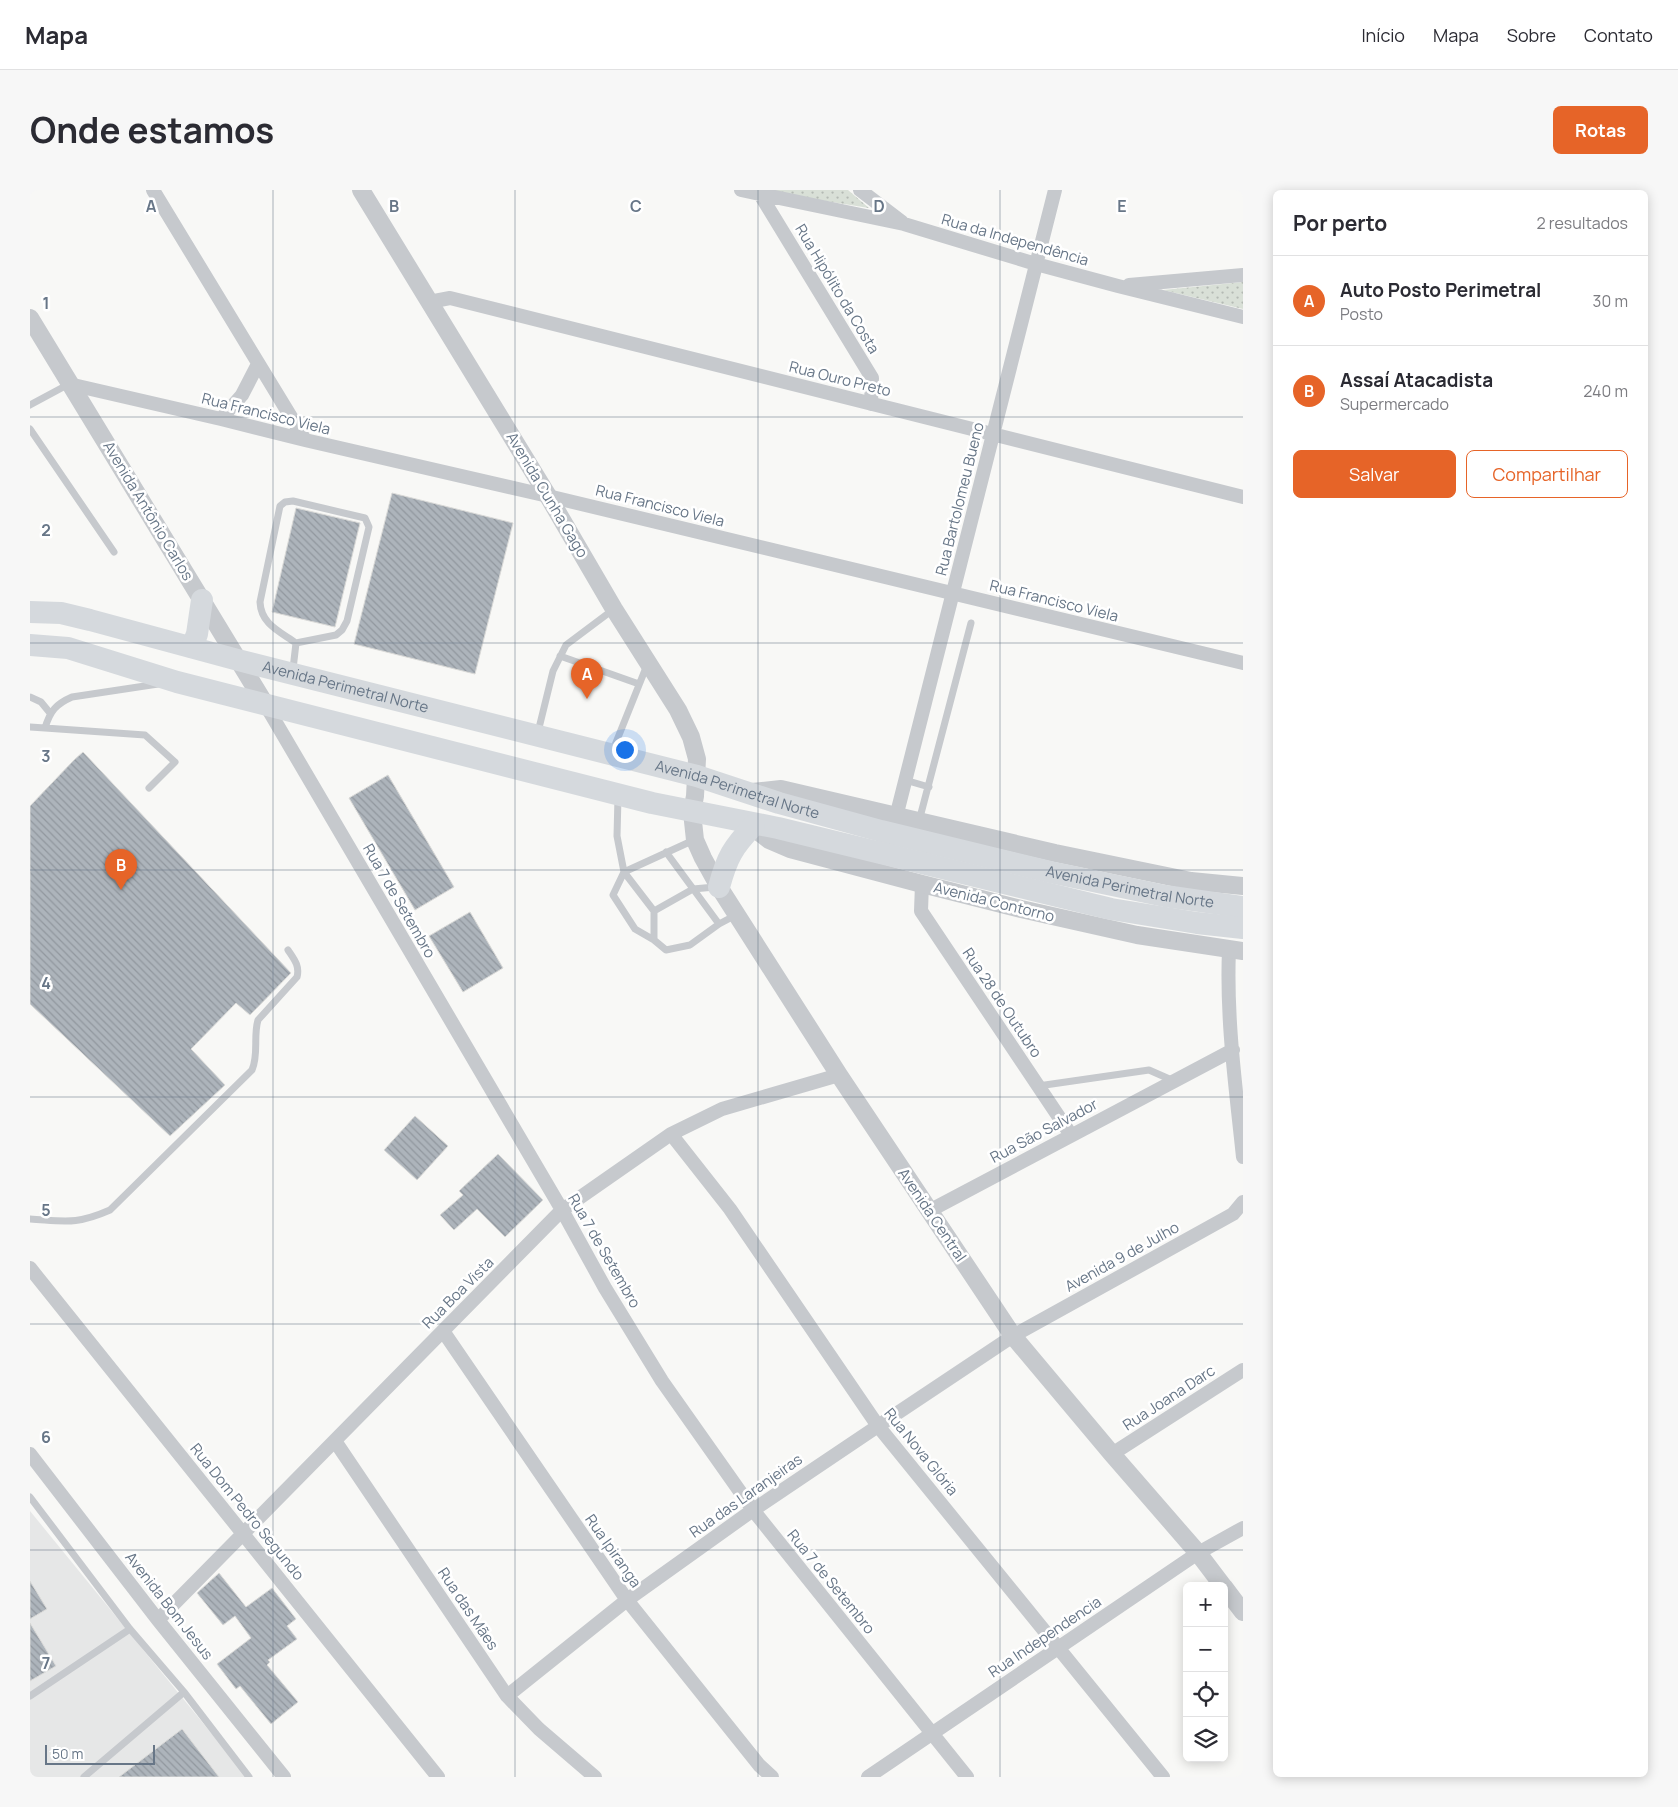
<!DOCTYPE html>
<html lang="pt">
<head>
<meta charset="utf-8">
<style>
	body { margin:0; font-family:Manrope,sans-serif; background:#f7f7f7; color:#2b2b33 }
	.controls { position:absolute; right:15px; bottom:15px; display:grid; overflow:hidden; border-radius:8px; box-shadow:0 2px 12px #0003 }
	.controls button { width:45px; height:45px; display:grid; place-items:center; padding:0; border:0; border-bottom:1px solid #e1e1e2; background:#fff; color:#2b2b33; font:25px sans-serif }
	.scale { position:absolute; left:15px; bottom:12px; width:110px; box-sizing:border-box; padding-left:5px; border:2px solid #677687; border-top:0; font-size:14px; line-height:18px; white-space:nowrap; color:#677687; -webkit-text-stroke:4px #fff; paint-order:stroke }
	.you { position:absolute; left:594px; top:559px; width:18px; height:18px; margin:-12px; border:4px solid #fff; border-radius:50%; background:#1a73e8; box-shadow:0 0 0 8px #1a73e833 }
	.badge { display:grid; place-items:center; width:32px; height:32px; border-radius:50%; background:#e66428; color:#fff; font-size:16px; font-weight:700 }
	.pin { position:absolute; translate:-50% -41px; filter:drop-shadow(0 1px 2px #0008) }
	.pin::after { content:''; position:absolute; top:26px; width:18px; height:15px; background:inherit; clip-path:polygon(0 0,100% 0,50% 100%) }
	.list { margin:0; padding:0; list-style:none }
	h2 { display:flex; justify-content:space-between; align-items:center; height:65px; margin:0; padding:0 20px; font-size:21px }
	h2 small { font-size:16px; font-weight:400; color:#7c7c81 }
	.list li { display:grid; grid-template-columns:32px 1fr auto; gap:15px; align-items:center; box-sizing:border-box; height:90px; padding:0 20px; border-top:1px solid #e1e1e2 }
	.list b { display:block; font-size:19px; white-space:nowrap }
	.list p { margin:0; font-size:16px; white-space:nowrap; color:#7c7c81 }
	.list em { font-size:16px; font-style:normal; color:#7c7c81 }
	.actions { display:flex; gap:10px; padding:15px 20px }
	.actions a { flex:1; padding:11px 0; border:1px solid #e66428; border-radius:8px; text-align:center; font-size:18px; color:#e66428 }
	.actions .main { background:#e66428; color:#fff }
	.icon { flex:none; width:28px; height:28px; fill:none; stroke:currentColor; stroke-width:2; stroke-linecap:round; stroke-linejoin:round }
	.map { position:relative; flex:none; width:1213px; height:1587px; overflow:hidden; border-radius:8px }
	header { display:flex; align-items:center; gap:30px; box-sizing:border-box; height:70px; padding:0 25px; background:#fff; border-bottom:1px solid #e1e1e2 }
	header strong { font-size:24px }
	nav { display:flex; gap:28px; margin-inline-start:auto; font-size:18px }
	.intro { display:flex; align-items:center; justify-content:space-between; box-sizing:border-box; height:120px; padding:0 30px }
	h1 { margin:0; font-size:35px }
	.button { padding:12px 22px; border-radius:8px; background:#e66428; color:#fff; font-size:18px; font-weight:700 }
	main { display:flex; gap:30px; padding:0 30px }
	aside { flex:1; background:#fff; border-radius:8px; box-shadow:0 2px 12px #0003 }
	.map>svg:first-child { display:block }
	.built { fill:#e6e7e7 }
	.park { fill:url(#park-dots) }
	.building { fill:url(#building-back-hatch); stroke:#dadad8 }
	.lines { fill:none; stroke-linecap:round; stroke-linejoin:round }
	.service { stroke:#c6c9cd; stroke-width:7 }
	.minor { stroke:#c6c9cd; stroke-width:14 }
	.tertiary { stroke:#c6c9cd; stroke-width:18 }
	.trunk { stroke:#d5d9dd; stroke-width:22 }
	.grid { fill:none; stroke:#677687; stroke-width:1; stroke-opacity:0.55 }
	.labels { text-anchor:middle; stroke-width:5; stroke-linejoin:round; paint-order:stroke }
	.street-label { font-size:15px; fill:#677687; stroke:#fff }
	.grid-label { font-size:16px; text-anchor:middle; font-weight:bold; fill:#677687; stroke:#fff; stroke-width:5; stroke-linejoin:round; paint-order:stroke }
</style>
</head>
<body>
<header>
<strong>Mapa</strong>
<nav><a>Início</a><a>Mapa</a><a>Sobre</a><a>Contato</a></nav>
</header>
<div class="intro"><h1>Onde estamos</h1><a class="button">Rotas</a></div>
<main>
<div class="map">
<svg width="1213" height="1587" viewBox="0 0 1213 1587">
	<defs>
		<pattern id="park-dots" width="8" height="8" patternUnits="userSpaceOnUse" patternTransform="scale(1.25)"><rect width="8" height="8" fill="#d9e0d7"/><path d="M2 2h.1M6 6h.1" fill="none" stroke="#b4bab4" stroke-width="1.8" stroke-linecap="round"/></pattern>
		<pattern id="building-back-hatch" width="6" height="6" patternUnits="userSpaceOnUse" patternTransform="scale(1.25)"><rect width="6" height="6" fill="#adb4bb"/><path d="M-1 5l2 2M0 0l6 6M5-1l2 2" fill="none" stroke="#91979e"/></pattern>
	</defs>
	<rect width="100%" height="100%" fill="#f8f8f6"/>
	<path class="built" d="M0,1321L217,1587H0Z"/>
	<path class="park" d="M733,0H818L839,18L733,1Z
		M1213,92V119L1133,100Z"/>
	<path class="building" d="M362,303L483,333L445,484L324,454Z
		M266,318L330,333L305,437L242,422Z
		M53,562L261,783L220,825L206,813L161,859L195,895L140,946L0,814V616L44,570Z
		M358,585L424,697L385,720L319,608Z
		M440,722L473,778L433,802L399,746Z
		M385,926L418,956L387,990L354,960Z
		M468,964L513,1010L475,1047L447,1019L424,1040L410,1025L433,1005L429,1001Z
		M189,1383L216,1417L242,1398L266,1429L257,1436L267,1449L238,1470L240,1472L237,1475L268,1512L241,1534L210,1496L206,1499L187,1474L221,1448L205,1426L193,1435L167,1403Z
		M0,1391L17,1419L0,1429Z
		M0,1433L26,1476L0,1491Z
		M152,1539L189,1587H89Z"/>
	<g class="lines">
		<path class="service" d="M0,215L39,194
			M0,239L84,362
			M263,311L335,328L339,337L317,431L312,440L306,445L266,453C249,441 231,434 230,412L250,316L255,312Z
			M530,466L609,494
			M263,479L266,453
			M0,507L11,512L20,523
			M0,537L15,538
			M508,542L523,481L536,455L584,419
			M583,560L617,475
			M875,590L899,597
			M119,598L145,572L115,545L15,538C20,521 26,514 42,507L128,494
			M588,607L587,646L594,682L624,721V750L636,760L660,755L689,734L706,725
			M889,631L941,433
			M636,662L689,734
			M624,721L663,699L685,697
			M624,750L605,739L583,705L594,682L664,650
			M1008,896L1119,880L1144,891
			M0,1029C35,1031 46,1035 80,1020L222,880C229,864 223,847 228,830L267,787C270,776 264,769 258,760
			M0,1307L100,1439L154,1502L219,1587
			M0,1506L100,1439
			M54,1587L154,1502"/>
		<path class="minor" d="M123,0L275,250
			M711,0L874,34L1006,74L1088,96L1213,127
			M830,0L872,32
			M728,1L842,188L841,214
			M1099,95L1213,85
			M399,112L420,108L1213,307
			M39,194L191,229L275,250L518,306L1213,473
			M191,229L212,205L228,174
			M235,514L532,1020L575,1098L632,1191L723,1320L937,1587
			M866,627L1025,0
			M892,694L891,721L1041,945
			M1199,760C1196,829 1206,899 1213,967
			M641,944L700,1019L848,1236L1133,1587
			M899,1021L1203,860
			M0,1078L408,1587
			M413,1141L597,1410L729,1575L742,1587
			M305,1251L477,1506L509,1539L565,1587
			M0,1264L128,1430L254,1587
			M1082,1264L1213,1180
			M128,1430L532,1020L641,944L692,919L809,885
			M477,1506L597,1410L723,1320L848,1236L983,1146L1203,1024L1213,1012
			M838,1587L1168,1363L1213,1338"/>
		<path class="tertiary" d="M331,0L518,306L584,419L648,520L661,547L667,569L665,606L662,622L665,650L673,668L689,697L809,885L983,1146L1082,1264L1168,1363L1193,1396
			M0,128L235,514
			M722,602L751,599L1025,663L1161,691L1213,696
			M724,635L730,643L739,650L760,659L892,694L991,719L1107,745L1213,761
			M1194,1397L1213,1422"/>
		<g class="trunk">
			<path id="s1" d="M0,422L31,423L60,430L208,470L667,586L749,613L851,641L1020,682L1135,706L1213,717"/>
			<path d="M0,455L38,458L147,492L622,613L748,638L1081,719L1167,733L1213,738"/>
			<path d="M162,457L167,444L172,410"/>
			<path d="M689,697C697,667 703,657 724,635"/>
		</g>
	</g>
	<path class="grid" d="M243,0V1587M485,0V1587M728,0V1587M970,0V1587M0,227H1213M0,453H1213M0,680H1213M0,907H1213M0,1134H1213M0,1360H1213"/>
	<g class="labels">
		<g class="street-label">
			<text transform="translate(985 50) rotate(16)" y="5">Rua da Independência</text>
			<text transform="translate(807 99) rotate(59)" y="5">Rua Hipólito da Costa</text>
			<text transform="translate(810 189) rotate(14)" y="5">Rua Ouro Preto</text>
			<text transform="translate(236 224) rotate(14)" y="5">Rua Francisco Viela</text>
			<text transform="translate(517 305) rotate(59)" y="5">Avenida Cunha Gago</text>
			<text transform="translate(930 309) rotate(-76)" y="5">Rua Bartolomeu Bueno</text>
			<text transform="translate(630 316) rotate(14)" y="5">Rua Francisco Viela</text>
			<text transform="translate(118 321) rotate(59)" y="5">Avenida Antônio Carlos</text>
			<text transform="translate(1024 411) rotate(14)" y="5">Rua Francisco Viela</text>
			<text dy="5" stroke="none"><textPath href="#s1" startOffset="325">Avenida Perimetral Norte</textPath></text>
			<text dy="5" stroke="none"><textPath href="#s1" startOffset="730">Avenida Perimetral Norte</textPath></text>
			<text dy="5" stroke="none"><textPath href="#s1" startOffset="1135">Avenida Perimetral Norte</textPath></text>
			<text transform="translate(369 711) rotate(60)" y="5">Rua 7 de Setembro</text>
			<text transform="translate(964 712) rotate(14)" y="5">Avenida Contorno</text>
			<text transform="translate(972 813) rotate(56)" y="5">Rua 28 de Outubro</text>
			<text transform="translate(1014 941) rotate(-28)" y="5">Rua São Salvador</text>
			<text transform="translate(902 1025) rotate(56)" y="5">Avenida Central</text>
			<text transform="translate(574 1061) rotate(60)" y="5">Rua 7 de Setembro</text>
			<text transform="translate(1092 1067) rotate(-29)" y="5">Avenida 9 de Julho</text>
			<text transform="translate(428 1103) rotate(-45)" y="5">Rua Boa Vista</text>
			<text transform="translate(1139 1208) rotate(-33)" y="5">Rua Joana Darc</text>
			<text transform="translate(891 1262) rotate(51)" y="5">Rua Nova Glória</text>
			<text transform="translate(716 1306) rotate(-35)" y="5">Rua das Laranjeiras</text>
			<text transform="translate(217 1322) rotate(51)" y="5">Rua Dom Pedro Segundo</text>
			<text transform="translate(583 1361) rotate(55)" y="5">Rua Ipiranga</text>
			<text transform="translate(801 1392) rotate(51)" y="5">Rua 7 de Setembro</text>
			<text transform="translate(139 1416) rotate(52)" y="5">Avenida Bom Jesus</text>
			<text transform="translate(438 1419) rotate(56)" y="5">Rua das Mães</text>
			<text transform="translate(1015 1447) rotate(-34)" y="5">Rua Independencia</text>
		</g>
	</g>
	<g class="grid-label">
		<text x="121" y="22">A</text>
		<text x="364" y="22">B</text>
		<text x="606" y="22">C</text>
		<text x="849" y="22">D</text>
		<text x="1092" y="22">E</text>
		<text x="16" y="119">1</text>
		<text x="16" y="346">2</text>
		<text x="16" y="572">3</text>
		<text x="16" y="799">4</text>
		<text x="16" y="1026">5</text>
		<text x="16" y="1253">6</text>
		<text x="16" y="1479">7</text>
	</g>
</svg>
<div class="controls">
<button>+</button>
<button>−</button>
<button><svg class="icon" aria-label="locate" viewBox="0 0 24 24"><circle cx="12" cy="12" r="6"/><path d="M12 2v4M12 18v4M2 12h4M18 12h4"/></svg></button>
<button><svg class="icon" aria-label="layers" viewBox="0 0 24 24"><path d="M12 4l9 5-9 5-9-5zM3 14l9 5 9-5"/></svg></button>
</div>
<div class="scale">50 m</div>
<div class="you"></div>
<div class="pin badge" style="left:557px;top:509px">A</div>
<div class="pin badge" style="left:91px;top:700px">B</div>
</div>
<aside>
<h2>Por perto<small>2 resultados</small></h2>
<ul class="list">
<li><span class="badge">A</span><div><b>Auto Posto Perimetral</b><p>Posto</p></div><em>30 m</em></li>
<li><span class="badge">B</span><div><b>Assaí Atacadista</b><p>Supermercado</p></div><em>240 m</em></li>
</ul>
<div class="actions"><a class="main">Salvar</a><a>Compartilhar</a></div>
</aside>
</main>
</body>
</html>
